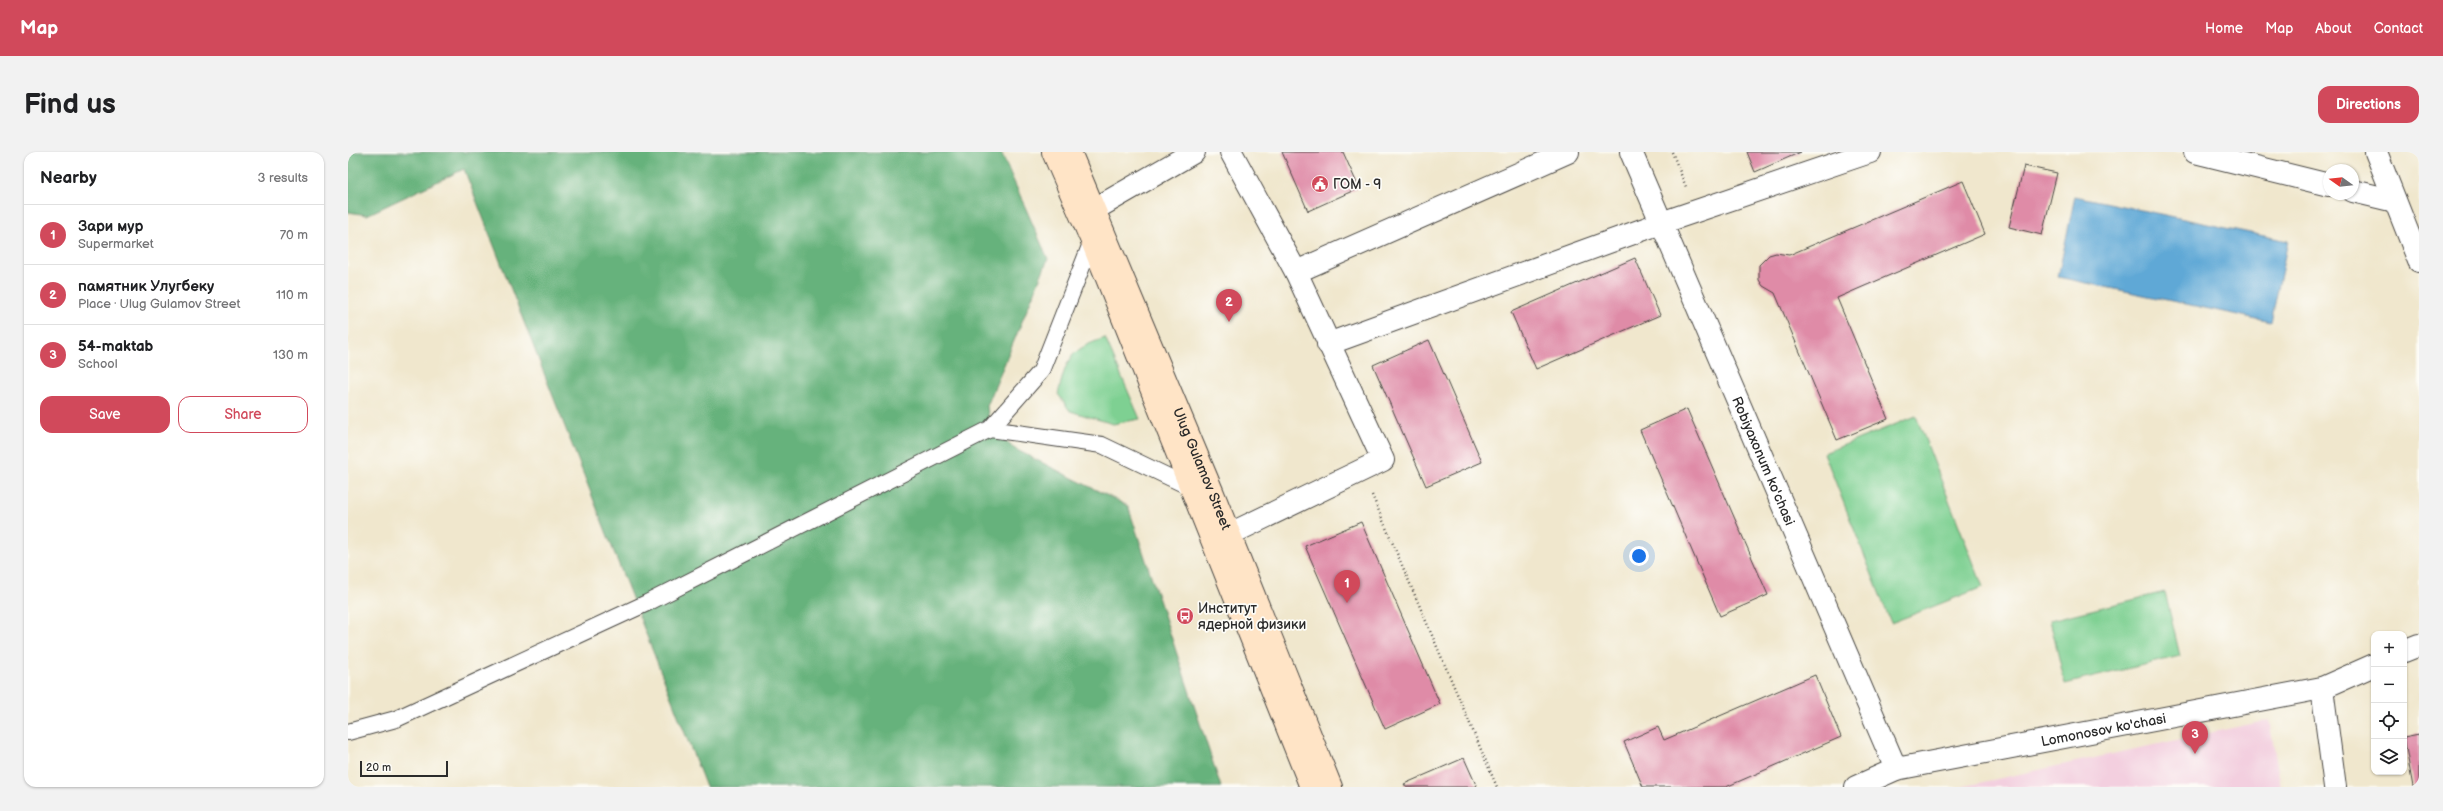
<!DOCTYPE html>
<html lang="en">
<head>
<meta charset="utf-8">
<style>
	body { margin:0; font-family:"Balsamiq Sans",sans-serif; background:#f2f2f2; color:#202124 }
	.controls { position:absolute; right:12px; bottom:12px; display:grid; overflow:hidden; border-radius:8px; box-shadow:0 1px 3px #0004 }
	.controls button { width:36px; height:36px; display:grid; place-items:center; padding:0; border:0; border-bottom:1px solid #e0e0e0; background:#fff; color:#202124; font:20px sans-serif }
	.compass { position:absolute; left:1975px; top:12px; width:36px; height:36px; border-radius:50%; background:#fff; box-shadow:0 1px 3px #0004; rotate:285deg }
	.scale { position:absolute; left:12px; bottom:10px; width:88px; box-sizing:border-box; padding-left:4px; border:2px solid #2b2b2b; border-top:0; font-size:11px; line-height:14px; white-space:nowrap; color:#2b2b2b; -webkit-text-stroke:3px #fdfcf7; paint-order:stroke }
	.you { position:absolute; left:1291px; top:404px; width:14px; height:14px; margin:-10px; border:3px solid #fff; border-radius:50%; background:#1a73e8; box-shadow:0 0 0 6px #1a73e833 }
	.badge { display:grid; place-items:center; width:26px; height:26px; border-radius:50%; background:#d1495b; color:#fff; font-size:13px; font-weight:700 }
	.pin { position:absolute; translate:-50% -33px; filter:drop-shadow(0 1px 2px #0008) }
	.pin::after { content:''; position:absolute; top:21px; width:14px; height:12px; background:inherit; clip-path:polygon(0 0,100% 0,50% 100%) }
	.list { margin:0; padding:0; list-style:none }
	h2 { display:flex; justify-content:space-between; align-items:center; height:52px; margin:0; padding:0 16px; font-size:17px }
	h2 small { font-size:13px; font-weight:400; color:#757577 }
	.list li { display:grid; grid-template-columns:26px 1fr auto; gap:12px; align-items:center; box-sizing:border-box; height:60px; padding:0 16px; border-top:1px solid #e0e0e0 }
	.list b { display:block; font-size:15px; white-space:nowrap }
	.list p { margin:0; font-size:13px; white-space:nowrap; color:#757577 }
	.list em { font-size:13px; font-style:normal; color:#757577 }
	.actions { display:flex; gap:8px; padding:12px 16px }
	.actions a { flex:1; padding:9px 0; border:1px solid #d1495b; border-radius:12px; text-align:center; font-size:14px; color:#d1495b }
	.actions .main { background:#d1495b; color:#fff }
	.icon { flex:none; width:22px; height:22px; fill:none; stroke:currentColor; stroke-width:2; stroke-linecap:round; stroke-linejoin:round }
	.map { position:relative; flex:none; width:2071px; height:635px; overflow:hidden; border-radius:12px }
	header { display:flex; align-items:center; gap:24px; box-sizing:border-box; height:56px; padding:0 20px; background:#d1495b; color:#fff }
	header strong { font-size:19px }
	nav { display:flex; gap:22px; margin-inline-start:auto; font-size:14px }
	.intro { display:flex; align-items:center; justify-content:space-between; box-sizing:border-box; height:96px; padding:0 24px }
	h1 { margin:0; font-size:28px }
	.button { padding:10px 18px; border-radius:12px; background:#d1495b; color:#fff; font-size:14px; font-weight:700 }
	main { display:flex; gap:24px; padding:0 24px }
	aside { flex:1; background:#fff; border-radius:12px; box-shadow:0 1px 3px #0004 }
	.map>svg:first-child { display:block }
	.built { fill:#f3cfdf }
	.green { fill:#7ed092; stroke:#547e5e }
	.forest { fill:#66b27c; stroke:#486e54 }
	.water { fill:#5ea8d6; stroke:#446a80 }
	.building { fill:#df8ba7 }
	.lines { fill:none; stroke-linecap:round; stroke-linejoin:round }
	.service-casing { stroke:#494743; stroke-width:18 }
	.minor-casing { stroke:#494743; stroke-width:24 }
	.secondary-casing { stroke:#494743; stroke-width:24 }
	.path { stroke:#494743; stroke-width:2.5; stroke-dasharray:1 3; stroke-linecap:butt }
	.service { stroke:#fff; stroke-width:16 }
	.minor { stroke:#fff; stroke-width:22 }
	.secondary { stroke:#ffe4c6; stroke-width:22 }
	.labels { text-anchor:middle; stroke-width:3.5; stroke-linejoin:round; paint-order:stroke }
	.poi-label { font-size:14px; fill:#2b2b2b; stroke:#fdfcf7; text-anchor:start }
	.street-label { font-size:14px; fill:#2b2b2b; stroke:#fdfcf7 }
</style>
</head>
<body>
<header>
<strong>Map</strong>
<nav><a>Home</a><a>Map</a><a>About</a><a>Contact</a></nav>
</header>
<div class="intro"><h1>Find us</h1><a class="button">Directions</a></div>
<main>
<aside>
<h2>Nearby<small>3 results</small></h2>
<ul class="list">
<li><span class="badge">1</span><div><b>Зари мур</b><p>Supermarket</p></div><em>70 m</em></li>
<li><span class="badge">2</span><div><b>памятник Улугбеку</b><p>Place · Ulug Gulamov Street</p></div><em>110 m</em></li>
<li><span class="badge">3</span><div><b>54-maktab</b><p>School</p></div><em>130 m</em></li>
</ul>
<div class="actions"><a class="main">Save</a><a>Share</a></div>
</aside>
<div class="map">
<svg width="2071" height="635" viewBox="0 0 2071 635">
	<rect width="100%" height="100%" fill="#fdfcf7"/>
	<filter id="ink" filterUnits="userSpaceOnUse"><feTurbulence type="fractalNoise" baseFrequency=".025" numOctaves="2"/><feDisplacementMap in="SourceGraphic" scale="8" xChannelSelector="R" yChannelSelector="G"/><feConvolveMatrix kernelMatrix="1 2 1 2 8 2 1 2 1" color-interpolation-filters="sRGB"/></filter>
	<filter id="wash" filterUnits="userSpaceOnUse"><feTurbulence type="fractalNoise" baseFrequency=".012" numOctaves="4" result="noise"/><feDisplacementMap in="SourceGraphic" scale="16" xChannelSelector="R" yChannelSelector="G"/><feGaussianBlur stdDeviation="0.9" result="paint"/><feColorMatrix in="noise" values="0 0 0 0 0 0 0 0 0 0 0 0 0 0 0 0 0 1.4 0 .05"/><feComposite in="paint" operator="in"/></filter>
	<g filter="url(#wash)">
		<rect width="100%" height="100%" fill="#f0e7cd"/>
		<path class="built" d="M1921,568L1933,635H1612Z"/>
		<path class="green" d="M757,186L792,267L765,272L722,259L710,242C719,207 720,198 757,186Z
			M1568,264L1635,435L1543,471L1476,301Z
			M1817,440L1832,504L1717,532L1702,468Z"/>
		<path class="forest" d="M0,0H653L700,107L639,254L642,277L667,297L780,354L873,635H358L116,17L19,63L0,60Z"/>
		<path class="water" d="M1727,44L1940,89L1923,170L1710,125Z"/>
		<g id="blocks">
			<path class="building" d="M934,0H995L1011,36L960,59Z
				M1399,0H1453L1407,20Z
				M1676,14L1709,21L1694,83L1661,75Z
				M1615,29L1637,82L1489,146L1540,267L1489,288L1427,141L1415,134L1411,128V113L1421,103L1428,101L1441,103Z
				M1287,106L1312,163L1188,217L1163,160Z
				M1081,188L1134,310L1078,334L1025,213Z
				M1339,257L1420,443L1372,464L1292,278Z
				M1013,370L1092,552L1037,577L957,394Z
				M1467,523L1493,585L1378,635H1295L1276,590L1310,575L1316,588Z
				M2071,582V635H2065L2056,585Z
				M1116,606L1129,635H1058L1056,632Z"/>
		</g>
	</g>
	<g filter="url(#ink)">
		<use href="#blocks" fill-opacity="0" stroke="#494743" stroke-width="1"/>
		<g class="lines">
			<g class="service-casing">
				<path id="service" d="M744,83V89L693,219L642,277L754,293L848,338
					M0,580L48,567L299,451L642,277"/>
			</g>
			<g class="minor-casing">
				<g id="minor">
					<path id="s1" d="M1283,0L1548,617"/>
					<path d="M1847,0L1981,33"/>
					<path d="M2028,0L2071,109"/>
					<path d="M2005,39L2047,49"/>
					<path d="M747,57L846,0"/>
					<path d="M948,120L1220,0"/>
					<path d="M980,192L1313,71L1522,0"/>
					<path d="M882,382L1035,308L948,120L883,0"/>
					<path d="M2056,499L2071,493"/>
					<path d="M1974,536L1987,635"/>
					<path id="s2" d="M1508,635L1548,617L1974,536L2026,513"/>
				</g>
			</g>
			<g class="secondary-casing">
				<g id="secondary">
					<path d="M705,0L744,89L963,635"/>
					<path id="s3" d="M722,0L864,339L983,635"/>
				</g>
			</g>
			<path class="path" d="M1324,0L1338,35
				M1024,343L1149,635"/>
			<use href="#service" class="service"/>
			<use href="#minor" class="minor"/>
			<use href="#secondary" class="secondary"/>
		</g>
	</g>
	<defs>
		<g id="civic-disc" transform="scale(0.9)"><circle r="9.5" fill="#d1495b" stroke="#fdfcf7"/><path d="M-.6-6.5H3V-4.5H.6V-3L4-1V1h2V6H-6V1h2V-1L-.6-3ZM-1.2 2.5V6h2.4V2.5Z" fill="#fff"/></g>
		<g id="bus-disc" transform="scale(0.9)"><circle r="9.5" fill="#d1495b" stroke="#fdfcf7"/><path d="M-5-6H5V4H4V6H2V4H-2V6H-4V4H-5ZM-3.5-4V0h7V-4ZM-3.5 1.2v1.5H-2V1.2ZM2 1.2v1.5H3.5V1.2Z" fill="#fff"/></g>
	</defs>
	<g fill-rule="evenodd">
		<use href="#civic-disc" x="972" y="32"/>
		<use href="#bus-disc" x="837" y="464"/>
	</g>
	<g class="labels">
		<g class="poi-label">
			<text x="985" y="37">ГОМ - 9</text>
			<text x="850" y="461">Институт<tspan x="850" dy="16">ядерной физики</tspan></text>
		</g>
		<g class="street-label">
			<text dy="5" stroke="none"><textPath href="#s1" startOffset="336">Robiyaxonum ko'chasi</textPath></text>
			<text dy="5" stroke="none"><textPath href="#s3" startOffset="343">Ulug Gulamov Street</textPath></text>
			<text dy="5" stroke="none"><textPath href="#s2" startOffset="255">Lomonosov ko'chasi</textPath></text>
		</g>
	</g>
</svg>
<div class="controls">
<button>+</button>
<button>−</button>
<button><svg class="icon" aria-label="locate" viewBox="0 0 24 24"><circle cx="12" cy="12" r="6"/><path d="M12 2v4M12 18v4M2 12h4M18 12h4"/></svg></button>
<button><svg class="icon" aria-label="layers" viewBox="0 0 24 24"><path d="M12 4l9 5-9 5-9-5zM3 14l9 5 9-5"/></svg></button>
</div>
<svg class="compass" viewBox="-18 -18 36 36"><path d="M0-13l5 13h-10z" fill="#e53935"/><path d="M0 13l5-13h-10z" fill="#757577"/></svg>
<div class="scale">20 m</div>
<div class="you"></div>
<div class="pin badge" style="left:999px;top:451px">1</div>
<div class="pin badge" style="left:881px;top:170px">2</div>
<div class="pin badge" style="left:1847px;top:602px">3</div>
</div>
</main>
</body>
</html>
